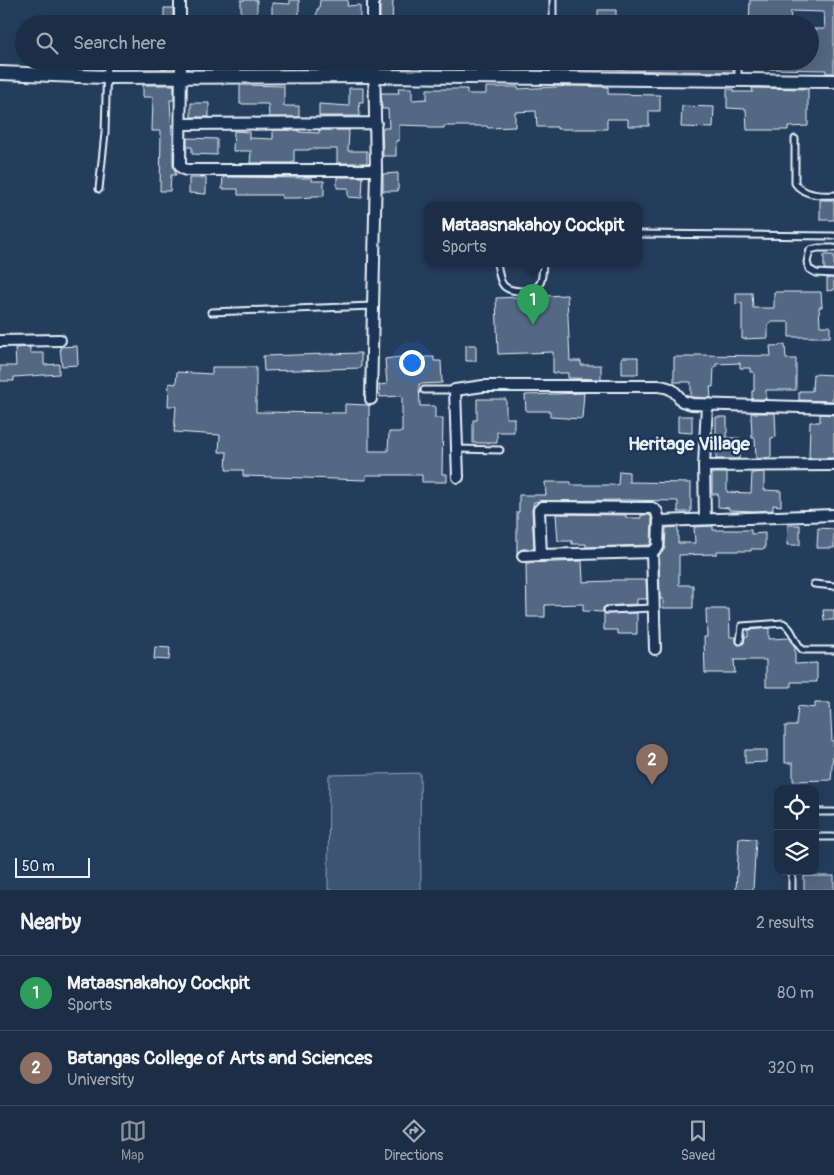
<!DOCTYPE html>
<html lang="en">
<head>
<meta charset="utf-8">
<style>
	body { margin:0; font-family:Pangolin,sans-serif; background:#293a51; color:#f1f3f6 }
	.controls { position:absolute; right:15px; bottom:15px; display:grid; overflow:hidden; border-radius:10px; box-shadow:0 5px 20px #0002 }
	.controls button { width:45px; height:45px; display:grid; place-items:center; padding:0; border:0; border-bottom:1px solid #3a4a5f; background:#1c2e46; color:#f1f3f6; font:25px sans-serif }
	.scale { position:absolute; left:15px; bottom:12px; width:75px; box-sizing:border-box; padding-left:5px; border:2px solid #e8f1f8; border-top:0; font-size:14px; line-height:18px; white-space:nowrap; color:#e8f1f8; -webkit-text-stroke:4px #1d3557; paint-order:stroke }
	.you { position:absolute; left:411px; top:362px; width:18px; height:18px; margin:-12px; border:4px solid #fff; border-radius:50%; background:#1a73e8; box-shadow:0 0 0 8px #1a73e833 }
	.badge { display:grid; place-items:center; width:32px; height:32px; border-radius:50%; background:#8c9099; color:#fff; font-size:16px; font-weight:700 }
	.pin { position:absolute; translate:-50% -41px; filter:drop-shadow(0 1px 2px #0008) }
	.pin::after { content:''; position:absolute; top:26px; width:18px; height:15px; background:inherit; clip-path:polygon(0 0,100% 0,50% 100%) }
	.popup { position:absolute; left:424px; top:202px; width:218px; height:65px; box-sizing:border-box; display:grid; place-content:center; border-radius:10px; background:#1c2e46; filter:drop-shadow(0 1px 4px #0005); font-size:16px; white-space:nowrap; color:#a0a8b3 }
	.popup b { font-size:19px; color:#f1f3f6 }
	.popup::after { content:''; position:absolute; left:50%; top:100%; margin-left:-10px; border:10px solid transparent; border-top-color:#1c2e46 }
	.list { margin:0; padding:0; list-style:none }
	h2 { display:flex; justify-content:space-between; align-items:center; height:65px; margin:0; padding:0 20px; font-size:21px }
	h2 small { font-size:16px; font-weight:400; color:#a0a8b3 }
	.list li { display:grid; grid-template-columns:32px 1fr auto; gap:15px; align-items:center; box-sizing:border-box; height:75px; padding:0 20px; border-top:1px solid #3a4a5f }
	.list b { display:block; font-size:19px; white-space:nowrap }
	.list p { margin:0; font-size:16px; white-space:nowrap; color:#a0a8b3 }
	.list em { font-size:16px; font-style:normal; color:#a0a8b3 }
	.icon { flex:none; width:28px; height:28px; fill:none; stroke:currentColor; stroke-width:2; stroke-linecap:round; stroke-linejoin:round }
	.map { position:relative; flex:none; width:834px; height:890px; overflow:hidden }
	.search { position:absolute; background:#1c2e46; box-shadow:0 5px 20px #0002; left:15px; right:15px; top:15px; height:55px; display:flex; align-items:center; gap:12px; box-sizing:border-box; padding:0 18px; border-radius:28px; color:#a0a8b3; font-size:19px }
	.sheet { height:215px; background:#1c2e46 }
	nav { display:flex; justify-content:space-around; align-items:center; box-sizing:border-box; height:70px; border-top:1px solid #3a4a5f; background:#1c2e46; font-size:14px; color:#a0a8b3 }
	nav a { display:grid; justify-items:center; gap:2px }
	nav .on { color:#8c9099 }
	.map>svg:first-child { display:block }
	.green { fill:#3e5472; stroke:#93a2b5 }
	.building { fill:#536782; stroke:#e8f1f8 }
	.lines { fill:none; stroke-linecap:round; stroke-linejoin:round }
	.service-casing { stroke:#e8f1f8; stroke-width:9 }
	.minor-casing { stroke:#e8f1f8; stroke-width:14 }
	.tertiary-casing { stroke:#e8f1f8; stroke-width:16 }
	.service { stroke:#1d3557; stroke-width:5 }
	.minor { stroke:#1d3557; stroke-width:10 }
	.tertiary { stroke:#1d3557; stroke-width:12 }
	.labels { text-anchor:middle; stroke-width:4.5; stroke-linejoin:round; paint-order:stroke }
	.neighbourhood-label { font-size:19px; font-weight:bold; fill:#e8f1f8; stroke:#1d3557 }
</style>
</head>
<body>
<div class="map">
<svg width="834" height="890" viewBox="0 0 834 890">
	<rect width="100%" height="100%" fill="#253d5d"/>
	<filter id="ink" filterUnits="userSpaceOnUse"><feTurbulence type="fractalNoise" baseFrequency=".02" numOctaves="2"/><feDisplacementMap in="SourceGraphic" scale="10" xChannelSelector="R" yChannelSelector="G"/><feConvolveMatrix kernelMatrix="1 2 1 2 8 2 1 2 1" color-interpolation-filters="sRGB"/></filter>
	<g filter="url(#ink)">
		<path class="green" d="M420,773L421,890H328L329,775Z"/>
		<path class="building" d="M241,0H257V23H241Z
			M290,0H299V24L272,22V3L290,4Z
			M320,0H348L347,6L360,5V24L316,23L317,9H319Z
			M380,0H393L392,24H380Z
			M750,0H834V73H826V70L768,69V61H810V29H825L824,12L791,11L790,24H749Z
			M164,8H173V24H164Z
			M598,10H616V24H598Z
			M142,61H174V69H142Z
			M188,61H210V68L188,69Z
			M243,61H255V68H243Z
			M299,61H312L313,68H299Z
			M381,61H411V68H381Z
			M470,61H520V69H470Z
			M557,61H733V72L557,69Z
			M143,85H174V100H170L172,134H173V165L176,175H171L170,191H160L161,131H152L153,97H143Z
			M240,85L284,86V106H299V117H269L268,104H240Z
			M573,86L608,87V94L660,95V111H649V126H628V119H607V129H557V127H537L536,111L515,112V127L488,128L487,126H444V128H428V126L399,125V141H396V156H383L382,128H389L388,109H382L381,93H399L398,88H412V100L427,99V89H467V94H486V87H518V89Z
			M349,88H363V102H359L360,116H319V104L349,106Z
			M752,88L808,89V126L788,127V130H747L746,109L727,108V89H734V92H753Z
			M191,103H209V117H191Z
			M682,106L714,107L713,128L681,127Z
			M273,130H299V132L319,133V130H349L348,151H367V163H337V149H309V150H294V163H250L251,151H233L234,131L249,132V138L273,139Z
			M187,138L217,139V155L192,154V147H187Z
			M398,173V191H383V174Z
			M223,177L312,178V181H324V196H312V197L298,198H282V195H238V189H222Z
			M337,177H363L362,198L348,197V188H337Z
			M189,178H206V194L189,193Z
			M820,200H834V220H820Z
			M824,255H834V270L824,269Z
			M827,278H834V290L827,291Z
			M774,292H821L822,307H819L820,326H830V337H789V322H770V324H768V338L742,339V303L736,304V293H752L753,308H774Z
			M567,295L570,361H581V365H601V379L568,378V373H553V352L498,354L496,298Z
			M466,345H476V361H466Z
			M785,345L786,359H796V390H766V399H752V391H754V372H750V368H740V363L716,364V367H714L713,387H710L711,398L691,397V382H674V357H695V355L771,356L770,346Z
			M77,346L78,365L62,366L60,347Z
			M30,347V353H44V365L59,364V374L14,377V381H0V366H16L15,348Z
			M361,353V368L264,371L263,356Z
			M400,357V359H425V357H434V361H441L442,383L419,384L420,406H435V418H443L442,474H447V482H422V475H366V480L243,476V470H226L227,452H219L220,435L174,432L176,406H168L169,383L176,384L177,372L212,374V367H256V412L345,413V404L367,405H369V451H388L389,432H402V396L380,397L379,385L387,384L385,359Z
			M622,357H638V374H622Z
			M813,374L834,375L832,401L799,400V391H812Z
			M584,393L582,419L550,417V411H526L525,395Z
			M477,399H506V418H514V432H497V443H473V420H477Z
			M751,413H775L776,437L771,438V457L756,459L755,438H752Z
			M820,414L834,415V458H809L810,422H820Z
			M678,416H692V433L678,432Z
			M716,417H727V438H740L739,459H716Z
			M619,471L629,472V482L691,483V512H678V501L626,500L540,501L534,502L532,510L534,549H522L517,553V512H519V495H546L545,482H571V485H618Z
			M764,472V490L781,491V506L773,505V510L755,511L729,510V508L718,507V494H712V473H727V492L751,493L752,473Z
			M556,514L626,515V518H641V515H650L652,520L651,544L649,545L586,547V544H572V541H558Z
			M788,525H800V545H787Z
			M713,526V530H751V534L765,533V549H751V551H717V554L679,555V585H693V608H663V599H660L659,555L665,548L666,528L678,527V543H695L694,527Z
			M818,528L834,529V548H817Z
			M582,561L583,582L612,581V580H646L647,599H637V604L606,606L603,608V612L583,611V604L545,605V617H527L526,563Z
			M706,609H729L730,637H736V642L739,645L744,643L745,637H748V630L769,628V639L790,638L795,648V664L817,663V682H791V687H766V660H734L735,673H705L704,637H707Z
			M823,610H834V620H824Z
			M604,613L607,614L637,613V634H618V630H604Z
			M155,647L170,648L169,660L154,659Z
			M815,703H830L832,741H834L831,780L793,781V763H785V726H796L798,706L815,708Z
			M745,750H767V762L745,763Z
			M739,838L756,839L753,890H736Z
			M804,876H834V890H804Z"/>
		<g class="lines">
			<g class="service-casing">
				<path id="service" d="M553,0V24
					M738,80V61
					M795,139V183C803,195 821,196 834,195
					M99,189L105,133L107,61
					M638,234L834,236
					M834,248H818L810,250L807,262L809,269L816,273L834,274
					M497,264C499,271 499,281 504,286C512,293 535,293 540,283C543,278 542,270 543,264
					M211,312L373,306
					M424,390H455
					M457,449L500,450
					M814,584L834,586
					M607,610L653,608
					M740,641L742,626L783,623C794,629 794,643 803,650H834
					M815,812H834
					M815,837H834
					M792,890V871"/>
			</g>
			<g class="minor-casing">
				<path id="minor" d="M180,0V24
					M373,0V24
					M181,61L180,165L182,168L186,170H376
					M181,124L376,123
					M0,341L60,340
					M371,399L376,170L374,61
					M704,466L834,465
					M458,477L455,390L483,386H658C671,387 675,391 682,401L692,404L834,408
					M542,507L652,508L657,512L659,521L658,547L652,552L541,555L539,510Z
					M705,519L704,466L707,405
					M659,521L834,515
					M652,552L655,649
					M523,556L541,555"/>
			</g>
			<g class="tertiary-casing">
				<path id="tertiary" d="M0,73L105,77L374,76L834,81"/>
			</g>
			<use href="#service" class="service"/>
			<use href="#minor" class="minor"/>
			<use href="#tertiary" class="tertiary"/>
		</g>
	</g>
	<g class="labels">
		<g class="neighbourhood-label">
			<text x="689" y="450">Heritage Village</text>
		</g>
	</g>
</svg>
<div class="controls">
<button><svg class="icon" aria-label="locate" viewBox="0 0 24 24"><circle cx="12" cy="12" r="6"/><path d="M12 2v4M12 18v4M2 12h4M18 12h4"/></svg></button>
<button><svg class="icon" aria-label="layers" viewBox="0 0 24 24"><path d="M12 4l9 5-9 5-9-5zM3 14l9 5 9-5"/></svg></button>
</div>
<div class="scale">50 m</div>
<div class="you"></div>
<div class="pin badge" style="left:533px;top:325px;background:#2e9e5b">1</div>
<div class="popup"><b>Mataasnakahoy Cockpit</b>Sports</div>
<div class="pin badge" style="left:652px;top:785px;background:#8d6e63">2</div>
<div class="search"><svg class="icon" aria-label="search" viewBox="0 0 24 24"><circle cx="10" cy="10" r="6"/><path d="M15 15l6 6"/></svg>Search here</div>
</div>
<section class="sheet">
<h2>Nearby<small>2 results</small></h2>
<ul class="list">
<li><span class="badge" style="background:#2e9e5b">1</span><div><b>Mataasnakahoy Cockpit</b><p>Sports</p></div><em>80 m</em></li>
<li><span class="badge" style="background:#8d6e63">2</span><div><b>Batangas College of Arts and Sciences</b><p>University</p></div><em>320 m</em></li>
</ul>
</section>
<nav>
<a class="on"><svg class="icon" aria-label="map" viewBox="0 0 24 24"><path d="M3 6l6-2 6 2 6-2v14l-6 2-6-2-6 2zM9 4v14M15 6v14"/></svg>Map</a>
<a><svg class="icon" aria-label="directions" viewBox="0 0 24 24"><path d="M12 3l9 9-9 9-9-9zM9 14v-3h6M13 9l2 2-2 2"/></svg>Directions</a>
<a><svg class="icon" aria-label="saved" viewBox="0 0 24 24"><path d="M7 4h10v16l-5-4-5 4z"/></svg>Saved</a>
</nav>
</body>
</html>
